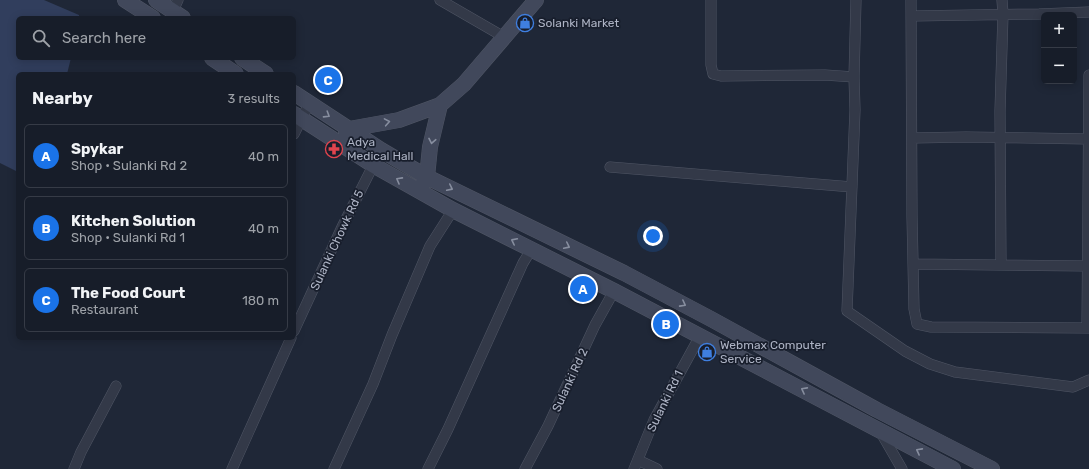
<!DOCTYPE html>
<html lang="en">
<head>
<meta charset="utf-8">
<style>
	body { margin:0; font-family:Rubik,sans-serif; background:#202631; color:#f1f3f6 }
	.controls { position:absolute; right:12px; top:12px; display:grid; overflow:hidden; border-radius:6px; box-shadow:0 2px 10px #0003 }
	.controls button { width:36px; height:36px; display:grid; place-items:center; padding:0; border:0; border-bottom:1px solid #363b46; background:#171d29; color:#f1f3f6; font:20px sans-serif }
	.you { position:absolute; left:653px; top:236px; width:14px; height:14px; margin:-10px; border:3px solid #fff; border-radius:50%; background:#1a73e8; box-shadow:0 0 0 6px #1a73e833 }
	.badge { display:grid; place-items:center; width:26px; height:26px; border-radius:50%; background:#1a73e8; color:#fff; font-size:13px; font-weight:700 }
	.pin { position:absolute; translate:-50% -50%; border:2px solid #fff; box-shadow:0 1px 4px #0006 }
	.list { margin:0; padding:0; list-style:none }
	h2 { display:flex; justify-content:space-between; align-items:center; height:52px; margin:0; padding:0 16px; font-size:17px }
	h2 small { font-size:13px; font-weight:400; color:#9ea2a8 }
	.list li { display:grid; grid-template-columns:26px 1fr auto; gap:12px; align-items:center; box-sizing:border-box; height:64px; margin:0 8px 8px; padding:0 8px; border:1px solid #363b46; border-radius:6px }
	.list b { display:block; font-size:15px; white-space:nowrap }
	.list p { margin:0; font-size:13px; white-space:nowrap; color:#9ea2a8 }
	.list em { font-size:13px; font-style:normal; color:#9ea2a8 }
	.icon { flex:none; width:22px; height:22px; fill:none; stroke:currentColor; stroke-width:2; stroke-linecap:round; stroke-linejoin:round }
	.map { position:relative; flex:none; width:1089px; height:469px; overflow:hidden }
	.search { position:absolute; background:#171d29; box-shadow:0 2px 10px #0003; left:16px; top:16px; width:280px; height:44px; display:flex; align-items:center; gap:10px; box-sizing:border-box; padding:0 14px; border-radius:6px; color:#9ea2a8; font-size:15px }
	.panel { position:absolute; background:#171d29; box-shadow:0 2px 10px #0003; left:16px; top:72px; width:280px; height:268px; border-radius:6px }
	.map>svg:first-child { display:block }
	.water { fill:#313e5d }
	.lines { fill:none; stroke-linecap:round; stroke-linejoin:round }
	.street-casing { stroke:#505665; stroke-width:11 }
	.secondary-casing { stroke:#505665; stroke-width:16 }
	.street { stroke:#333948; stroke-width:10 }
	.secondary { stroke:#41485b; stroke-width:15 }
	.oneway { stroke:#878e9f }
	.labels { text-anchor:middle; stroke-width:3.5; stroke-linejoin:round; paint-order:stroke }
	.poi-label { font-size:12px; fill:#adb3c4; stroke:#181e2c; text-anchor:start }
	.street-label { font-size:12px; fill:#adb3c4; stroke:#181e2c }
</style>
</head>
<body>
<div class="map">
<svg width="1089" height="469" viewBox="0 0 1089 469">
	<rect width="100%" height="100%" fill="#1f2737"/>
	<path class="water" d="M0,0H44L79,15V18H18V58H71L67,74H18V172L0,163Z"/>
	<g class="lines">
		<g class="street-casing">
			<path id="street" d="M440,0L504,37
				M711,0V65L713,74L721,76L825,75L854,77
				M856,0L854,77L855,110L847,311L905,351L930,364L955,372L1073,387L1089,380
				M911,0L912,216L914,309L917,324L931,327L1089,328
				M173,11L178,0
				M912,16L1039,14L1089,12
				M294,134L309,104
				M912,138L966,137L1089,139
				M610,167L852,187
				M914,264L1089,266
				M1001,265L1000,111L1003,14L1002,0
				M1087,328L1089,75
				M294,331L342,227L381,150
				M880,431L902,469
				M638,460L657,469
				M74,469L81,452L116,386
				M232,469L291,338
				M334,469L373,384L392,335L430,246L453,210
				M428,469L448,429L523,263L531,250
				M525,469L548,426L595,325L614,291
				M634,469L654,420L700,336"/>
		</g>
		<g class="secondary-casing">
			<path id="secondary" d="M125,0L153,18
				M156,0L183,18
				M212,58L236,74
				M242,58L266,74
				M294,93L381,150L427,177L624,273L711,319L877,410L992,469
				M294,114L373,165L453,210L614,291L953,469
				M346,132L349,129L399,120L440,105L464,84L536,0
				M423,184L427,177L430,147L440,105"/>
		</g>
		<use href="#street" class="street"/>
		<use href="#secondary" class="secondary"/>
	</g>
	<defs><path id="oneway-chevron" d="M-2-3.5L2.5 0L-2 3.5" fill="none" stroke-width="1.6" stroke-linecap="round" stroke-linejoin="round"/></defs>
	<g class="oneway">
		<use href="#oneway-chevron" transform="translate(327 115) rotate(32)"/>
		<use href="#oneway-chevron" transform="translate(387 122) rotate(-10)"/>
		<use href="#oneway-chevron" transform="translate(432 141) rotate(101)"/>
		<use href="#oneway-chevron" transform="translate(399 180) rotate(-151)"/>
		<use href="#oneway-chevron" transform="translate(450 188) rotate(26)"/>
		<use href="#oneway-chevron" transform="translate(514 241) rotate(-153)"/>
		<use href="#oneway-chevron" transform="translate(567 246) rotate(26)"/>
		<use href="#oneway-chevron" transform="translate(683 304) rotate(28)"/>
		<use href="#oneway-chevron" transform="translate(804 390) rotate(-152)"/>
		<use href="#oneway-chevron" transform="translate(919 451) rotate(-152)"/>
	</g>
	<defs>
		<g id="shop-ring" transform="scale(0.9)"><circle r="9.5" fill="#181e2c" stroke="#3f7fe0" stroke-width="1.5"/><path d="M-5-2.5h2.3a2.7 3.5 0 0 1 5.4 0H5L5.5 6h-11ZM-1.5-2.5h3a1.5 2.3 0 0 0-3 0Z" fill="#3f7fe0"/></g>
		<g id="pharmacy-ring" transform="scale(0.9)"><circle r="9.5" fill="#181e2c" stroke="#e0444e" stroke-width="1.5"/><path d="M-2-6h4v4h4v4h-4v4h-4v-4h-4v-4h4Z" fill="#e0444e"/></g>
	</defs>
	<g fill-rule="evenodd">
		<use href="#shop-ring" x="525" y="23"/>
		<use href="#pharmacy-ring" x="334" y="149"/>
		<use href="#shop-ring" x="707" y="352"/>
	</g>
	<g class="labels">
		<g class="poi-label">
			<text x="538" y="27">Solanki Market</text>
			<text x="347" y="146">Adya<tspan x="347" dy="14">Medical Hall</tspan></text>
			<text x="720" y="349">Webmax Computer<tspan x="720" dy="14">Service</tspan></text>
		</g>
		<g class="street-label">
			<text transform="translate(337 240) rotate(-65)" y="4">Sulanki Chowk Rd 5</text>
			<text transform="translate(570 380) rotate(-65)" y="4">Sulanki Rd 2</text>
			<text transform="translate(665 401) rotate(-64)" y="4">Sulanki Rd 1</text>
		</g>
	</g>
</svg>
<div class="controls">
<button>+</button>
<button>−</button>
</div>
<div class="you"></div>
<div class="pin badge" style="left:583px;top:289px">A</div>
<div class="pin badge" style="left:666px;top:324px">B</div>
<div class="pin badge" style="left:328px;top:80px">C</div>
<div class="search"><svg class="icon" aria-label="search" viewBox="0 0 24 24"><circle cx="10" cy="10" r="6"/><path d="M15 15l6 6"/></svg>Search here</div>
<section class="panel">
<h2>Nearby<small>3 results</small></h2>
<ul class="list">
<li><span class="badge">A</span><div><b>Spykar</b><p>Shop · Sulanki Rd 2</p></div><em>40 m</em></li>
<li><span class="badge">B</span><div><b>Kitchen Solution</b><p>Shop · Sulanki Rd 1</p></div><em>40 m</em></li>
<li><span class="badge">C</span><div><b>The Food Court</b><p>Restaurant</p></div><em>180 m</em></li>
</ul>
</section>
</div>
</body>
</html>
